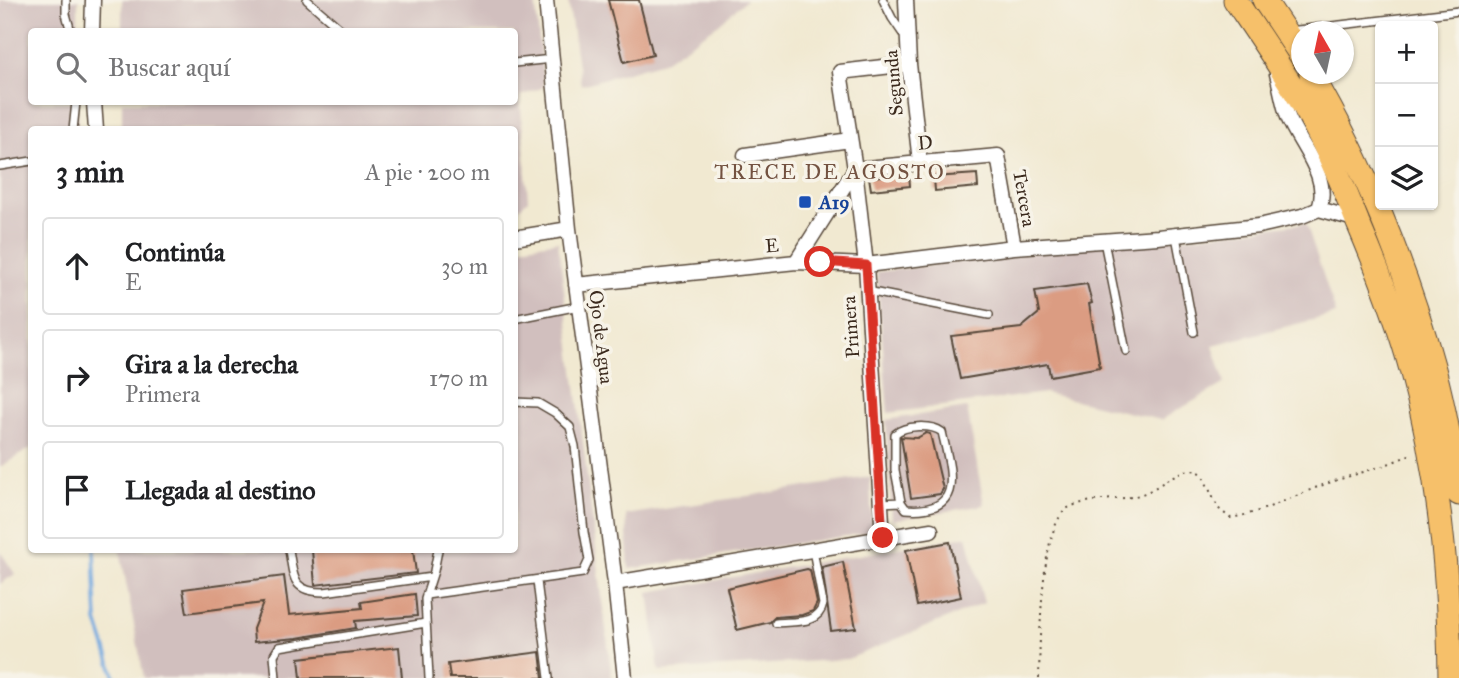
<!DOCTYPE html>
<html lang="es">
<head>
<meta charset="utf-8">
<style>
	body { margin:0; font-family:"IM FELL Great Primer",serif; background:#f2f2f2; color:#202124 }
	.controls { position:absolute; right:21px; top:21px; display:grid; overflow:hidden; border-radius:7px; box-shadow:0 2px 5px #0004 }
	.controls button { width:63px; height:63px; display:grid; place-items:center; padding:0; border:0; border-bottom:2px solid #e0e0e0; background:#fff; color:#202124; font:35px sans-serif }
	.compass { position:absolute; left:1291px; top:21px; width:63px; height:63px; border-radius:50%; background:#fff; box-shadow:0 2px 5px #0004; rotate:351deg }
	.stop { position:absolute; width:21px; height:21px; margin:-16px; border:5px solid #d93025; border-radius:50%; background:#fff }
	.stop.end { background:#d93025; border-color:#fff; box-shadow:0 2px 7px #0008 }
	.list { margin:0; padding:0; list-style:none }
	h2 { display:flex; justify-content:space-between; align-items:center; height:91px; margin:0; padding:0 28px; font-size:30px }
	h2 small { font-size:23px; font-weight:400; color:#757577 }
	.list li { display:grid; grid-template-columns:46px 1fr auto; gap:21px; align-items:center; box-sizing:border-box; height:98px; margin:0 14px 14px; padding:0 14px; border:2px solid #e0e0e0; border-radius:7px }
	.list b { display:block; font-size:26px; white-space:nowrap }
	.list p { margin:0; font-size:23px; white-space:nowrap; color:#757577 }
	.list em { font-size:23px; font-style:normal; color:#757577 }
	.icon { flex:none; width:38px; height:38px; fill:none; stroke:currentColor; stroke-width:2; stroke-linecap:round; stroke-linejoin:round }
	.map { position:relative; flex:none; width:1459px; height:678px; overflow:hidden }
	.search { position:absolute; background:#fff; box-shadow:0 2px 5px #0004; left:28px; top:28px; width:490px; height:77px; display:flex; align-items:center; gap:18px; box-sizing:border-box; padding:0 24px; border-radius:7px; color:#757577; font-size:26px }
	.panel { position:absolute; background:#fff; box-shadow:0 2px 5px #0004; left:28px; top:126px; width:490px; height:427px; border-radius:7px }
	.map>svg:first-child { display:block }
	.industrial { fill:#d1bfbe }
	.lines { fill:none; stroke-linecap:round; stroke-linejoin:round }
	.stream { stroke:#71a8df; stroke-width:3.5 }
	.building { fill:#db9c82 }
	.service-casing { stroke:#564739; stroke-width:10 }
	.minor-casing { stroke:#564739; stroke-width:17 }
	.trunk-casing { stroke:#564739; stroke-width:25 }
	.path { stroke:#564739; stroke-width:2; stroke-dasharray:2 5; stroke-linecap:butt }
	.service { stroke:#fff; stroke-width:7 }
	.minor { stroke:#fff; stroke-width:14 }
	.trunk { stroke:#f6c06b; stroke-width:23 }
	.route { stroke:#d93025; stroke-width:9 }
	.transit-dot { fill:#1a4fb4; stroke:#f7f3e8; stroke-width:2.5 }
	.labels { text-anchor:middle; stroke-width:7; stroke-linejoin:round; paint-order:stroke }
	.street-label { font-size:19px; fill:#3b2a1e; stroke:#f7f3e8 }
	.transit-label { font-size:19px; font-weight:bold; fill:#164399; stroke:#f7f3e8; text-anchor:start }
	.neighbourhood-label { font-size:21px; letter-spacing:2px; fill:#735241; stroke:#f7f3e8 }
</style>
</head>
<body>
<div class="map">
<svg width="1459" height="678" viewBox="0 0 1459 678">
	<rect width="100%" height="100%" fill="#f7f3e8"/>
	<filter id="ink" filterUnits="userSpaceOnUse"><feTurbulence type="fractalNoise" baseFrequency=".0143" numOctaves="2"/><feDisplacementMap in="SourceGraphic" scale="14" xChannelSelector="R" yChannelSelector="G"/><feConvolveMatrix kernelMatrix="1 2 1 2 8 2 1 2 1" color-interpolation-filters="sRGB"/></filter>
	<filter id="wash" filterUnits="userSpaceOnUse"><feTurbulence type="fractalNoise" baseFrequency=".00686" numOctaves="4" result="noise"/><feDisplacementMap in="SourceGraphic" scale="28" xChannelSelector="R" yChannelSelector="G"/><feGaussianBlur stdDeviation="1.57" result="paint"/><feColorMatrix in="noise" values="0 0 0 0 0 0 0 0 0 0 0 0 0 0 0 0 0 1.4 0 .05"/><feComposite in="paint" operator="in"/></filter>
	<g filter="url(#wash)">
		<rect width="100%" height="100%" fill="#f1e9d1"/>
		<path class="industrial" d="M0,0H78V31L32,32V102H78V129L32,130L31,448L0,467Z
			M122,0H535L544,87L520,96L528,200L515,212L514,130L122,129V102H514V32L122,31Z
			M568,0H746L719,24L663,62L581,85Z
			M1306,223L1336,314L1213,345L1225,383L1161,420L1045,393L888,413L877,272L1176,235L1181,238Z
			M558,241L612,678H144L120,550H514L515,248Z
			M967,408L984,505L892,520L886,420Z
			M870,477L872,532L629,569L626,515Z
			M967,536L984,603L848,659L659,671L649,592Z
			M0,551L15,574L0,584Z"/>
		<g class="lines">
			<path class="stream" d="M94,550L97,621L115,678"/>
		</g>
		<g id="blocks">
			<path class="building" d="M608,0H639L653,55L624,62Z
				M909,174L910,186L871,190L869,177Z
				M977,174L978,187L935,191L934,177Z
				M1087,284L1092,303L1089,304L1100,367L1050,376L1048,364L960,379L951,336L1021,328L1039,313L1035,291Z
				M926,433L930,434L943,489L940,494L911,498L901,437L917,438Z
				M950,542L961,597L917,606L906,550Z
				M312,550H413L416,573L315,585Z
				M843,562L856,628L831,631L822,567Z
				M807,569L810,570L817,603L813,611L802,615L775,617L770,622L737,630L727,588Z
				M284,576L289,615L362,608L361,602L415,594L417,616L355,621L356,628L297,638L254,642L253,629L263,603L187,613L183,589Z
				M399,647L402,678H301L299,658Z
				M540,652L543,678H450L448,664Z"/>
		</g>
	</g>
	<g filter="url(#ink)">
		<use href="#blocks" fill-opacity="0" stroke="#564739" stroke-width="2"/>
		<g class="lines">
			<g class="service-casing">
				<path id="service" d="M66,0V14L71,32
					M307,0L344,32
					M883,0L892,18L905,37
					M1289,31L1459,11
					M514,63L552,59
					M73,130L76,102
					M0,166L32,161
					M1176,236L1194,332
					M1104,241L1126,351
					M867,291L989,315
					M514,319L579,306
					M881,503L901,502L906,509C966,514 951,472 942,432C931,424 905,425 895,434V470L901,502
					M289,550C294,577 291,592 324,592L432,577
					M537,581L549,678
					M426,595L583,573L589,560L584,532L575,446L570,427L555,413L538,403L514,402
					M776,623C794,621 819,625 823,604L813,550
					M276,678L274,655L279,647L426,623
					M429,678L425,599L434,571L438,550"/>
			</g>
			<g class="minor-casing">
				<path id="minor" d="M546,0L569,229L615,583L625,678
					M906,0L909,64L920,162
					M92,32L93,0
					M1277,74C1281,88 1283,104 1288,117C1300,146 1331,177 1319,209
					M94,102L96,130
					M745,155L850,140
					M855,169L998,156L1014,247
					M514,238L569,229
					M796,262L855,169
					M576,285L796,262L866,265L1014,247L1158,237L1259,226L1302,216L1319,209L1358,220
					M883,538L866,265L855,169L840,72L909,64
					M615,583L931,530"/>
			</g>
			<g class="trunk-casing">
				<path id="trunk" d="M1235,0C1258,34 1281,67 1302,103C1324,141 1342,182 1358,223C1379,272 1398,321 1412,373C1439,471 1449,576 1450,678
					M1264,0L1302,57
					M1311,74C1363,162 1407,270 1434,369C1445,410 1452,452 1459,494"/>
			</g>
			<path class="path" d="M1039,678C1040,646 1039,520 1070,507C1094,496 1126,503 1149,491C1164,484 1186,461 1202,474L1218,508L1230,518C1263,513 1293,496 1323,485C1353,474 1383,468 1411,454"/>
			<use href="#service" class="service"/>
			<use href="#minor" class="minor"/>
			<use href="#trunk" class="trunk"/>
		</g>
	</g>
	<g class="lines" filter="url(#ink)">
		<path class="route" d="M820,262L866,265L883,538"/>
	</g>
	<rect class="transit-dot" x="798" y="195" width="14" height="14" rx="3.5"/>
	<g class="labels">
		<g class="street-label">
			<text transform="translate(893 83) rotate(-95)" y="7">Segunda</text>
			<text transform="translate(925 142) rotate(-5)" y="7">D</text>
			<text transform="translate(1025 198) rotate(80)" y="7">Tercera</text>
			<text transform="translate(772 245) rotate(-5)" y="7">E</text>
			<text transform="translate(850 327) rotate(-94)" y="7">Primera</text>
			<text transform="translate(602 337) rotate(83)" y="7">Ojo de Agua</text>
		</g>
		<g class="transit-label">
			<text x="819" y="209">A19</text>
		</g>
		<g class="neighbourhood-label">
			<text x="830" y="179">TRECE DE AGOSTO</text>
		</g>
	</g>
</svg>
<div class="controls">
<button>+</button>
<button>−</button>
<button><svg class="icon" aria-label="layers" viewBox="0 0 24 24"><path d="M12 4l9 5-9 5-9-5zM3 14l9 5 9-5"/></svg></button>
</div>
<svg class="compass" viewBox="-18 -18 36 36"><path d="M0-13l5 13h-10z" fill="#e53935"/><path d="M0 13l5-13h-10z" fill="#757577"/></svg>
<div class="stop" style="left:820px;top:262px"></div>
<div class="stop end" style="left:883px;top:538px"></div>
<div class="search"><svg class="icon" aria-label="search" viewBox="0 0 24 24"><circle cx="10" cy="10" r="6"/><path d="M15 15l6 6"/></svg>Buscar aquí</div>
<section class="panel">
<h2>3 min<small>A pie · 200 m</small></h2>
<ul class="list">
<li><svg class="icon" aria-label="ahead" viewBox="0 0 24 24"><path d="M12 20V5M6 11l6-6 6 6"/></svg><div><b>Continúa</b><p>E</p></div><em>30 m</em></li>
<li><svg class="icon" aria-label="right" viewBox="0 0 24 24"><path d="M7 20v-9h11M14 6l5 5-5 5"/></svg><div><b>Gira a la derecha</b><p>Primera</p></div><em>170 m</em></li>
<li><svg class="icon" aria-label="arrive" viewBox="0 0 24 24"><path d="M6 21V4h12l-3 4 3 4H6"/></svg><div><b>Llegada al destino</b></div></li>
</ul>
</section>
</div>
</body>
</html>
